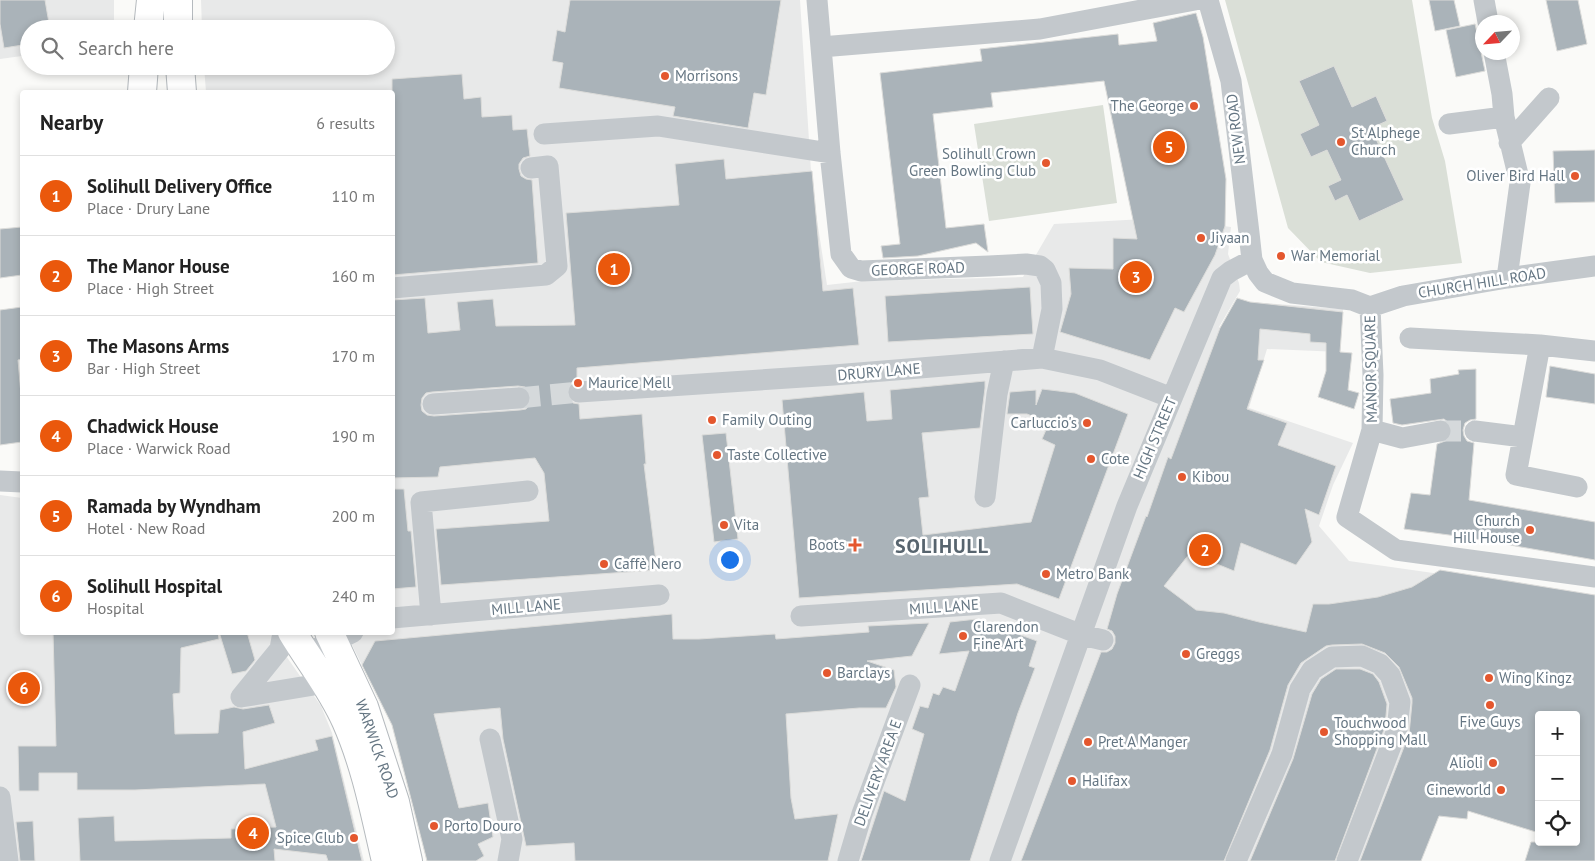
<!DOCTYPE html>
<html lang="en">
<head>
<meta charset="utf-8">
<style>
	body { margin:0; font-family:"PT Sans",sans-serif; background:#f6f6f6; color:#222 }
	.controls { position:absolute; right:15px; bottom:15px; display:grid; overflow:hidden; border-radius:5px; box-shadow:0 2px 8px #0003 }
	.controls button { width:45px; height:45px; display:grid; place-items:center; padding:0; border:0; border-bottom:1px solid #e0e0e0; background:#fff; color:#222; font:25px sans-serif }
	.compass { position:absolute; left:1475px; top:15px; width:45px; height:45px; border-radius:50%; background:#fff; box-shadow:0 2px 8px #0003; rotate:244deg }
	.you { position:absolute; left:729px; top:559px; width:18px; height:18px; margin:-12px; border:4px solid #fff; border-radius:50%; background:#1a73e8; box-shadow:0 0 0 8px #1a73e833 }
	.badge { display:grid; place-items:center; width:32px; height:32px; border-radius:50%; background:#ea580c; color:#fff; font-size:16px; font-weight:700 }
	.pin { position:absolute; translate:-50% -50%; border:2px solid #fff; box-shadow:0 1px 5px #0006 }
	.list { margin:0; padding:0; list-style:none }
	h2 { display:flex; justify-content:space-between; align-items:center; height:65px; margin:0; padding:0 20px; font-size:21px }
	h2 small { font-size:16px; font-weight:400; color:#767676 }
	.list li { display:grid; grid-template-columns:32px 1fr auto; gap:15px; align-items:center; box-sizing:border-box; height:80px; padding:0 20px; border-top:1px solid #e0e0e0 }
	.list b { display:block; font-size:19px; white-space:nowrap }
	.list p { margin:0; font-size:16px; white-space:nowrap; color:#767676 }
	.list em { font-size:16px; font-style:normal; color:#767676 }
	.icon { flex:none; width:28px; height:28px; fill:none; stroke:currentColor; stroke-width:2; stroke-linecap:round; stroke-linejoin:round }
	.map { position:relative; flex:none; width:1595px; height:861px; overflow:hidden }
	.search { position:absolute; background:#fff; box-shadow:0 2px 8px #0003; left:20px; top:20px; width:375px; height:55px; display:flex; align-items:center; gap:12px; box-sizing:border-box; padding:0 18px; border-radius:28px; color:#767676; font-size:19px }
	.panel { position:absolute; background:#fff; box-shadow:0 2px 8px #0003; left:20px; top:90px; width:375px; height:545px; border-radius:5px }
	.map>svg:first-child { display:block }
	.built { fill:#e8e9e9 }
	.green { fill:#dadfd7 }
	.building { fill:#aab3b9; stroke:#dcdcda; fill-rule:evenodd }
	.lines { fill:none; stroke-linecap:round; stroke-linejoin:round }
	.minor-tunnel { stroke:#d5d9db; stroke-width:21; stroke-dasharray:21 11; stroke-linecap:butt }
	.major-casing { stroke:#b5babe; stroke-width:30 }
	.minor { stroke:#c3c8cc; stroke-width:21 }
	.major { stroke:#fff; stroke-width:28 }
	.poi-dot { fill:#e4572e; stroke:#fff; stroke-width:2 }
	.labels { text-anchor:middle; stroke-width:5; stroke-linejoin:round; paint-order:stroke }
	.poi-label { font-size:15px; fill:#657683; stroke:#fff; text-anchor:start }
	.street-label { font-size:15px; fill:#657683; stroke:#fff }
	.district-label { font-size:20px; font-weight:bold; letter-spacing:1px; fill:#57646e; stroke:#fff }
</style>
</head>
<body>
<div class="map">
<svg width="1595" height="861" viewBox="0 0 1595 861">
	<rect width="100%" height="100%" fill="#fafaf8"/>
	<path class="built" d="M0,0H114V29H29V55L0,59Z
		M201,0H800L812,187L827,285L863,281L1023,277L1054,224L1162,218L1231,227L1228,254L1239,283L1240,291L1219,327L1220,328L1250,302L1343,309L1340,352L1267,349L1249,408L1353,443L1333,485L1319,526L1349,561L1595,596L1576,842V715H1539L1470,799L1467,819L1439,816L1421,861H427L392,725L346,633L392,632V92H206L204,66H386V29H202Z
		M0,495L22,498V632L270,633L321,706L332,733L364,861H0Z"/>
	<path class="green" d="M1225,0H1412L1432,118L1445,161L1462,263L1370,273L1321,262L1288,228Z
		M1103,105L1117,203L989,221L974,124Z"/>
	<path class="building" d="M0,0H45L50,29H29V44L4,48L0,24Z
		M570,0H781L766,95L754,93L748,128L673,116L675,107L559,88L563,63L552,61L557,30L565,32Z
		M1429,0H1454L1460,26L1435,31Z
		M1546,0H1578L1587,44L1557,51Z
		M1196,13L1203,37L1226,179L1225,226L1215,255L1184,312L1175,308L1150,360L1060,332L1071,294L1069,268L1113,269V238L1137,239L1104,81L991,93L993,107L933,114L946,228L984,224L988,252L976,243L918,256L883,258L881,246L900,244L880,73L982,61L980,49L1118,34L1119,45L1157,41L1153,23Z
		M1475,24L1485,71L1456,77L1446,30Z
		M1334,66L1352,107L1376,96L1387,121L1371,128L1404,200L1359,221L1347,195L1335,201L1328,186L1341,180L1327,150L1311,157L1300,134L1319,125L1299,81Z
		M462,74L464,99L481,97L482,117L512,115L513,130L527,129L530,156L523,158L519,164V169L521,176L526,179L532,180L538,263L392,275V79Z
		M1595,150V202L1555,203L1553,151Z
		M724,159L726,179L812,171L823,291L853,288L859,345L577,368V380L572,382L568,386L567,393L569,399L573,403L579,404L580,419L642,414L646,464H644L657,570L441,585L436,529L549,521L544,473L535,458L440,467L438,477L392,478V300L425,298L428,333L460,330L457,302L493,299L496,326L575,325L566,213L679,205L675,164ZM518,386L525,387L530,391L531,397L530,404L526,409L520,410L434,416L427,415L422,411L421,405L422,398L426,393L432,392Z
		M22,227V275L0,278V229Z
		M1030,287L1033,334L888,342L885,296Z
		M1237,298L1250,302L1343,312L1340,352L1352,353L1348,390L1359,393L1354,409L1318,397L1326,371V343L1310,342V334L1260,329L1258,360H1264L1247,409L1287,423L1278,445L1336,466L1319,515L1305,509L1312,542L1296,565L1241,543L1234,571L1190,553L1164,586L1196,610L1224,613L1259,622L1306,632L1313,604H1329L1378,597L1412,587L1440,570L1595,595V861H1525L1531,842H1576V715H1539V833L1468,811L1467,819L1439,816L1421,861H1360L1409,734L1412,703V698L1399,667L1385,653L1362,644L1332,645L1326,646L1301,663L1288,685L1270,750L1224,861H1021L1101,652H1107L1112,649L1115,643V636L1112,631L1107,629L1117,594L1146,516L1147,517L1168,457L1171,459L1220,328Z
		M22,307V359L18,360L22,406V442L0,445V310Z
		M1550,366L1595,374V404L1546,397Z
		M1476,369V419L1470,420L1465,423L1463,430L1464,436L1467,441L1474,443L1469,500L1595,522V560L1464,537L1404,529L1411,493L1430,495L1437,444L1448,440L1452,435V429L1449,423L1444,419L1402,425L1393,423L1390,399L1431,393L1430,379L1459,374L1458,370Z
		M985,381V388L980,428L922,433L929,497L919,498L923,535L1031,522L1055,445L1042,439L1049,423L1027,414H1007L1010,392L1036,390V405L1042,389L1075,393L1128,414L1059,599L1017,584L799,598L782,400L864,392L867,421L892,419L890,390Z
		M726,433L738,539L714,542L702,435Z
		M392,489H404L408,531H411L416,587L392,589Z
		M672,614L673,639H699L775,634L776,639L869,632L868,626L929,623L912,656L867,661L894,670L896,687L886,708H859L786,714L791,798L795,819L838,814L828,861H575L574,843L526,846L503,739L500,708L434,714L459,808L488,803L493,837L478,844L484,856L476,861H427L392,725L362,665L375,641Z
		M977,619L1037,641L1029,666L1035,668L1018,713L970,861H861L884,791L905,801L924,734L912,729L920,706L928,708L933,693L939,695L943,687L955,691L969,651L939,654L950,622Z
		M53,632H218L219,639L181,648L180,693L173,694L175,734L218,733L220,710L234,707L243,709L269,705L275,723L243,732L245,769L318,750L315,740L332,736L362,861H328L326,855L274,849L275,861H80L78,818L114,816L115,841L231,838V829L276,827L265,784L135,790H77V773H39V791H19L18,746H56Z
		M219,632H247L255,660L246,671L232,674Z
		M1336,669H1360L1373,674L1379,682L1387,704L1385,727L1335,861H1250L1293,759L1312,694L1321,679Z
		M33,821L35,861H20L16,822Z"/>
	<g class="lines">
		<path class="minor-tunnel" d="M519,398L579,392
			M1440,431H1475"/>
		<g class="major-casing">
			<path id="major" d="M178,0V29
				M148,29L151,0
				M180,66L182,92
				M142,92L144,66
				M292,632C310,662 332,689 346,721C366,766 375,814 386,861
				M329,632L364,707L395,802L408,861"/>
		</g>
		<path class="minor" d="M817,0L830,153L841,254L851,268L861,271L989,266L1026,264L1040,266L1045,270L1051,283L1052,309L1042,358
			M1208,0L1231,81L1249,233L1252,260L1258,273L1265,282L1292,293L1352,300L1370,307
			M1484,0L1488,22
			M821,47L1040,29L1195,0
			M1494,52L1502,94L1504,117L1520,183L1507,278
			M1449,124L1504,117
			M544,134L658,126L830,153
			M1509,143L1549,98
			M392,288L546,275L557,266L548,166L531,168
			M1370,307L1373,375L1372,430L1347,517L1396,550L1595,577
			M1370,307L1403,296L1507,278L1595,266
			M1410,338L1540,345
			M579,392L834,375L1042,358L1100,370L1172,398
			M433,404L519,398
			M1372,430L1402,438L1440,431
			M1475,431L1523,437L1540,345L1595,351
			M1523,437L1516,475L1577,487
			M0,481L22,482
			M985,497L997,394L1004,361
			M431,615L421,502L528,491
			M801,616L1001,603L1082,635L1103,640
			M392,618L659,595
			M305,653L333,642L353,632
			M241,697L326,683
			M241,697L280,649L283,632
			M490,739L512,839L508,861
			M0,797L8,861
			M848,861L862,814L910,685
			M1000,861L1127,506L1222,278L1231,271L1252,260
			M1236,861L1282,754L1300,689L1312,670L1332,657L1362,656L1380,664L1390,675L1400,702L1397,730L1347,861"/>
		<use href="#major" class="major"/>
	</g>
	<g class="poi-dot">
		<circle cx="665" cy="76" r="5"/>
		<circle cx="1194" cy="106" r="5"/>
		<circle cx="1341" cy="142" r="5"/>
		<circle cx="1046" cy="163" r="5"/>
		<circle cx="1575" cy="176" r="5"/>
		<circle cx="1201" cy="238" r="5"/>
		<circle cx="1281" cy="256" r="5"/>
		<circle cx="578" cy="383" r="5"/>
		<circle cx="712" cy="420" r="5"/>
		<circle cx="1087" cy="423" r="5"/>
		<circle cx="717" cy="455" r="5"/>
		<circle cx="1091" cy="459" r="5"/>
		<circle cx="1182" cy="477" r="5"/>
		<circle cx="724" cy="525" r="5"/>
		<circle cx="1530" cy="530" r="5"/>
		<path d="M852.5 537.5h5v5h5v5h-5v5h-5v-5h-5v-5h5z"/>
		<circle cx="604" cy="564" r="5"/>
		<circle cx="1046" cy="574" r="5"/>
		<circle cx="963" cy="636" r="5"/>
		<circle cx="1186" cy="654" r="5"/>
		<circle cx="827" cy="673" r="5"/>
		<circle cx="1489" cy="678" r="5"/>
		<circle cx="1490" cy="705" r="5"/>
		<circle cx="1324" cy="732" r="5"/>
		<circle cx="1088" cy="742" r="5"/>
		<circle cx="1493" cy="763" r="5"/>
		<circle cx="1072" cy="781" r="5"/>
		<circle cx="1501" cy="790" r="5"/>
		<circle cx="434" cy="826" r="5"/>
		<circle cx="354" cy="838" r="5"/>
	</g>
	<g class="labels">
		<g class="poi-label">
			<text x="675" y="81">Morrisons</text>
			<text x="1184" y="111" text-anchor="end">The George</text>
			<text x="1351" y="138">St Alphege<tspan x="1351" dy="17">Church</tspan></text>
			<text x="1036" y="159" text-anchor="end">Solihull Crown<tspan x="1036" dy="17">Green Bowling Club</tspan></text>
			<text x="1565" y="181" text-anchor="end">Oliver Bird Hall</text>
			<text x="1211" y="243">Jiyaan</text>
			<text x="1291" y="261">War Memorial</text>
			<text x="588" y="388">Maurice Mell</text>
			<text x="722" y="425">Family Outing</text>
			<text x="1077" y="428" text-anchor="end">Carluccio's</text>
			<text x="727" y="460">Taste Collective</text>
			<text x="1101" y="464">Cote</text>
			<text x="1192" y="482">Kibou</text>
			<text x="1520" y="526" text-anchor="end">Church<tspan x="1520" dy="17">Hill House</tspan></text>
			<text x="734" y="530">Vita</text>
			<text x="845" y="550" text-anchor="end">Boots</text>
			<text x="614" y="569">Caffè Nero</text>
			<text x="1056" y="579">Metro Bank</text>
			<text x="973" y="632">Clarendon<tspan x="973" dy="17">Fine Art</tspan></text>
			<text x="1196" y="659">Greggs</text>
			<text x="837" y="678">Barclays</text>
			<text x="1499" y="683">Wing Kingz</text>
			<text x="1490" y="727" text-anchor="middle">Five Guys</text>
			<text x="1334" y="728">Touchwood<tspan x="1334" dy="17">Shopping Mall</tspan></text>
			<text x="1098" y="747">Pret A Manger</text>
			<text x="1483" y="768" text-anchor="end">Alioli</text>
			<text x="1082" y="786">Halifax</text>
			<text x="1491" y="795" text-anchor="end">Cineworld</text>
			<text x="444" y="831">Porto Douro</text>
			<text x="344" y="843" text-anchor="end">Spice Club</text>
		</g>
		<g class="street-label">
			<text transform="translate(1236 129) rotate(-97)" y="5">NEW ROAD</text>
			<text transform="translate(918 269) rotate(-2)" y="5">GEORGE ROAD</text>
			<text transform="translate(1482 283) rotate(-9)" y="5">CHURCH HILL ROAD</text>
			<text transform="translate(1371 369) rotate(-91)" y="5">MANOR SQUARE</text>
			<text transform="translate(879 372) rotate(-5)" y="5">DRURY LANE</text>
			<text transform="translate(1155 438) rotate(-67)" y="5">HIGH STREET</text>
			<text transform="translate(526 607) rotate(-5)" y="5">MILL LANE</text>
			<text transform="translate(944 607) rotate(-4)" y="5">MILL LANE</text>
			<text transform="translate(377 749) rotate(71)" y="5">WARWICK ROAD</text>
			<text transform="translate(878 773) rotate(-70)" y="5">DELIVERY AREA E</text>
		</g>
		<g class="district-label">
			<text x="942" y="553">SOLIHULL</text>
		</g>
	</g>
</svg>
<div class="controls">
<button>+</button>
<button>−</button>
<button><svg class="icon" aria-label="locate" viewBox="0 0 24 24"><circle cx="12" cy="12" r="6"/><path d="M12 2v4M12 18v4M2 12h4M18 12h4"/></svg></button>
</div>
<svg class="compass" viewBox="-18 -18 36 36"><path d="M0-13l5 13h-10z" fill="#e53935"/><path d="M0 13l5-13h-10z" fill="#767676"/></svg>
<div class="you"></div>
<div class="pin badge" style="left:614px;top:269px">1</div>
<div class="pin badge" style="left:1205px;top:550px">2</div>
<div class="pin badge" style="left:1136px;top:277px">3</div>
<div class="pin badge" style="left:253px;top:833px">4</div>
<div class="pin badge" style="left:1169px;top:147px">5</div>
<div class="pin badge" style="left:24px;top:688px">6</div>
<div class="search"><svg class="icon" aria-label="search" viewBox="0 0 24 24"><circle cx="10" cy="10" r="6"/><path d="M15 15l6 6"/></svg>Search here</div>
<section class="panel">
<h2>Nearby<small>6 results</small></h2>
<ul class="list">
<li><span class="badge">1</span><div><b>Solihull Delivery Office</b><p>Place · Drury Lane</p></div><em>110 m</em></li>
<li><span class="badge">2</span><div><b>The Manor House</b><p>Place · High Street</p></div><em>160 m</em></li>
<li><span class="badge">3</span><div><b>The Masons Arms</b><p>Bar · High Street</p></div><em>170 m</em></li>
<li><span class="badge">4</span><div><b>Chadwick House</b><p>Place · Warwick Road</p></div><em>190 m</em></li>
<li><span class="badge">5</span><div><b>Ramada by Wyndham</b><p>Hotel · New Road</p></div><em>200 m</em></li>
<li><span class="badge">6</span><div><b>Solihull Hospital</b><p>Hospital</p></div><em>240 m</em></li>
</ul>
</section>
</div>
</body>
</html>
